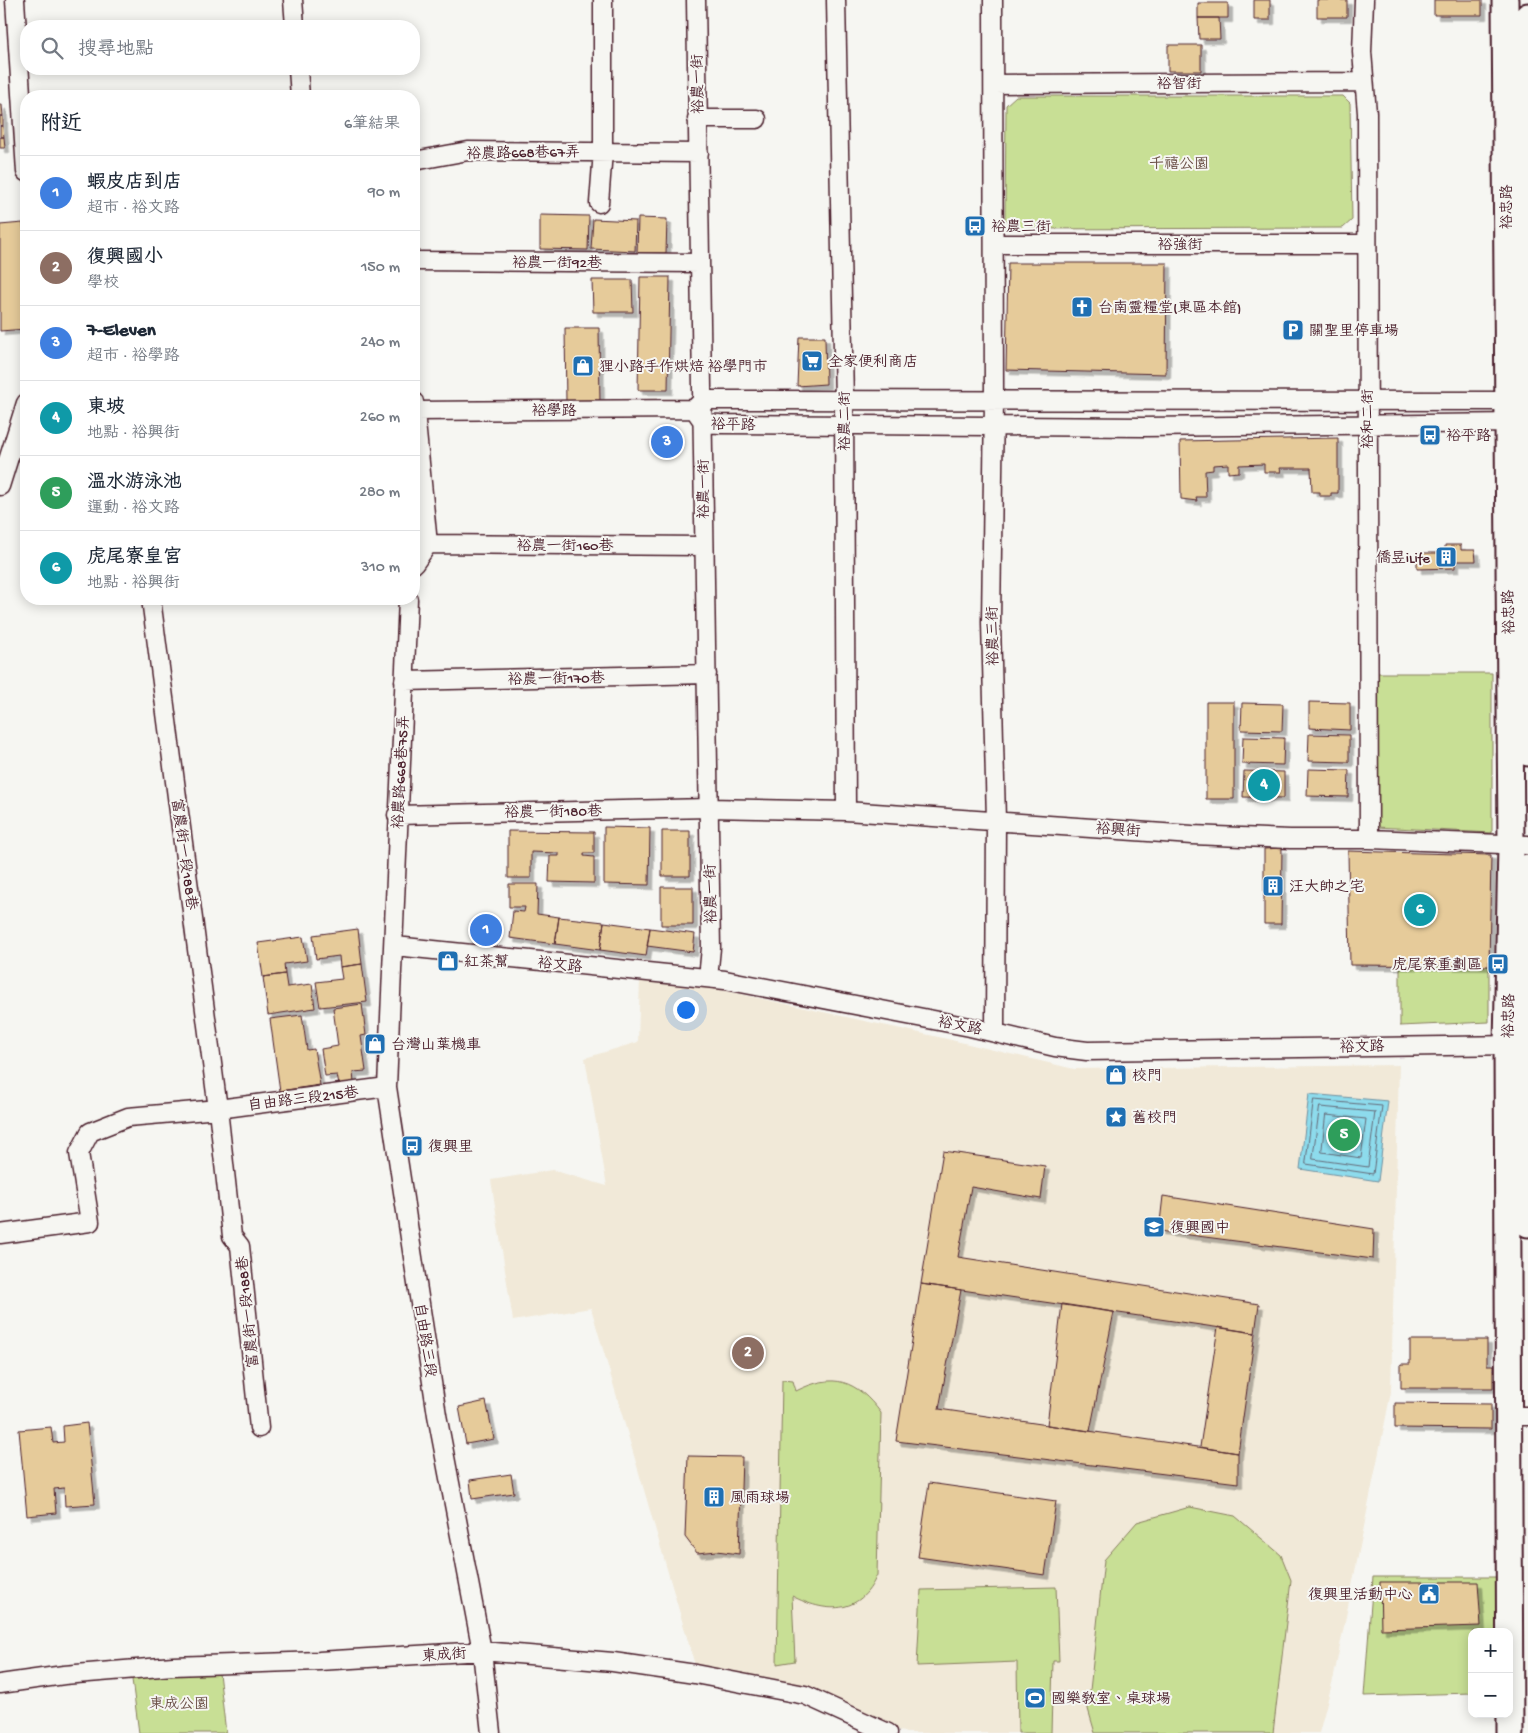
<!DOCTYPE html>
<html lang="zh-TW">
<head>
<meta charset="utf-8">
<style>
	body { margin:0; font-family:"Gochi Hand","LXGW WenKai TC",sans-serif; background:#f6f6f7; color:#1f2937 }
	.controls { position:absolute; right:15px; bottom:15px; display:grid; overflow:hidden; border-radius:10px; box-shadow:0 2px 12px #0003 }
	.controls button { width:45px; height:45px; display:grid; place-items:center; padding:0; border:0; border-bottom:1px solid #e0e1e3; background:#fff; color:#1f2937; font:25px sans-serif }
	.you { position:absolute; left:685px; top:1009px; width:18px; height:18px; margin:-12px; border:4px solid #fff; border-radius:50%; background:#1a73e8; box-shadow:0 0 0 8px #1a73e833 }
	.badge { display:grid; place-items:center; width:32px; height:32px; border-radius:50%; background:#1a73e8; color:#fff; font-size:16px; font-weight:700 }
	.pin { position:absolute; translate:-50% -50%; border:2px solid #fff; box-shadow:0 1px 5px #0006 }
	.list { margin:0; padding:0; list-style:none }
	h2 { display:flex; justify-content:space-between; align-items:center; height:65px; margin:0; padding:0 20px; font-size:21px }
	h2 small { font-size:16px; font-weight:400; color:#747a83 }
	.list li { display:grid; grid-template-columns:32px 1fr auto; gap:15px; align-items:center; box-sizing:border-box; height:75px; padding:0 20px; border-top:1px solid #e0e1e3 }
	.list b { display:block; font-size:19px; white-space:nowrap }
	.list p { margin:0; font-size:16px; white-space:nowrap; color:#747a83 }
	.list em { font-size:16px; font-style:normal; color:#747a83 }
	.icon { flex:none; width:28px; height:28px; fill:none; stroke:currentColor; stroke-width:2; stroke-linecap:round; stroke-linejoin:round }
	.map { position:relative; flex:none; width:1528px; height:1733px; overflow:hidden }
	.search { position:absolute; background:#fff; box-shadow:0 2px 12px #0003; left:20px; top:20px; width:400px; height:55px; display:flex; align-items:center; gap:12px; box-sizing:border-box; padding:0 18px; border-radius:20px; color:#747a83; font-size:19px }
	.panel { position:absolute; background:#fff; box-shadow:0 2px 12px #0003; left:20px; top:90px; width:400px; height:515px; border-radius:20px }
	.map>svg:first-child { display:block }
	.built { fill:#f1e9d8 }
	.green { fill:#c8df95; stroke:#897f60 }
	.water { fill:#8ddbec; stroke:#72909f }
	.lines { fill:none; stroke-linecap:round; stroke-linejoin:round }
	.shore { stroke:#656a78; stroke-width:1 }
	.building { fill:#e6cb9a; stroke:#4a1f2b; filter:url(#shadow) }
	.street-casing { stroke:#4a1f2b; stroke-width:21 }
	.secondary-casing { stroke:#4a1f2b; stroke-width:29 }
	.street { stroke:#f6f6f2; stroke-width:18 }
	.secondary { stroke:#f6f6f2; stroke-width:25 }
	.labels { text-anchor:middle; stroke-width:4; stroke-linejoin:round; paint-order:stroke }
	.street-label { font-size:15px; fill:#4a1f2b; stroke:#f6f6f2 }
	.park-label { font-size:15px; fill:#6a4f46; stroke:#f6f6f2 }
	.poi-label { font-size:15px; fill:#4a1f2b; stroke:#f6f6f2; text-anchor:start }
</style>
</head>
<body>
<div class="map">
<svg width="1528" height="1733" viewBox="0 0 1528 1733">
	<defs>
		<filter id="shadow"><feDropShadow dx="4.5" dy="4.5" stdDeviation="0" flood-color="#0004"/></filter>
	</defs>
	<rect width="100%" height="100%" fill="#f6f6f2"/>
	<filter id="ink" filterUnits="userSpaceOnUse"><feTurbulence type="fractalNoise" baseFrequency=".02" numOctaves="2"/><feDisplacementMap in="SourceGraphic" scale="10" xChannelSelector="R" yChannelSelector="G"/><feConvolveMatrix kernelMatrix="1 2 1 2 8 2 1 2 1" color-interpolation-filters="sRGB"/></filter>
	<g filter="url(#ink)">
		<path class="built" d="M640,979L708,987L943,1038L1074,1069L1399,1065L1391,1392L1334,1676L1319,1733H906L805,1693L697,1672L591,1308L513,1321L491,1180L552,1170L607,1186L585,1058L638,1042Z"/>
		<path class="green" d="M1016,96H1343L1350,103L1352,220L1343,228L1018,229L1005,219L1006,105Z
			M1378,673H1492V833L1376,827Z
			M1400,965L1489,966V1022L1400,1026Z
			M782,1380L793,1381L796,1391C834,1372 856,1380 881,1413L877,1575C860,1616 825,1613 792,1596L795,1661L777,1664Z
			M1190,1507L1235,1516L1281,1555L1291,1580L1273,1733H1095L1088,1709L1104,1560L1137,1522Z
			M1373,1577H1498V1632H1472V1693L1364,1696Z
			M1056,1587L1059,1661H1053L1051,1733H1018L1017,1662L917,1666L921,1590Z
			M131,1672L219,1673L226,1733H139Z"/>
		<path class="water" d="M1309,1094L1388,1101L1378,1181L1300,1169Z"/>
		<g class="lines">
			<path class="shore" d="M1314,1100L1382,1106L1373,1174L1306,1164Z
				M1320,1107L1375,1112L1368,1167L1313,1159Z
				M1326,1115L1366,1119L1361,1158L1322,1152Z"/>
		</g>
		<path class="building" d="M1254,0H1270V20H1254Z
			M1317,0H1347V17H1317Z
			M1434,0H1482V15H1434Z
			M1198,3H1228V18H1198Z
			M1198,18H1219L1220,39H1199Z
			M1168,45H1201V71H1168Z
			M0,105H2L3,116H0Z
			M0,116H3V126H0Z
			M0,126H3L4,137H0Z
			M0,137H4L5,148H0Z
			M540,215L589,216L588,250L540,249Z
			M638,218L667,219L666,253H637Z
			M593,219L636,221L635,251L591,249Z
			M23,223L26,267V329L0,331V225Z
			M1008,263H1167L1166,374L1006,370Z
			M640,277H670L668,390H638Z
			M592,280H632L633,312H593Z
			M565,328H599L600,405L566,403Z
			M799,337H825L826,384L797,386Z
			M1338,438V493H1331V496H1320V492H1312L1311,468H1280L1281,472H1264V464L1239,465V472L1228,473V464L1213,465V470L1205,471L1206,497H1196L1197,501L1181,499L1180,441Z
			M1445,545H1461V550H1475L1476,561H1455V568L1417,569V553H1445Z
			M1206,702H1234V799H1206Z
			M1309,702L1350,703V730L1309,728Z
			M1242,703L1283,704L1282,731L1241,730Z
			M1309,734L1349,735V762L1308,761Z
			M1243,737L1284,738L1283,765L1242,764Z
			M1308,769L1349,770L1348,797L1307,796Z
			M1244,771L1284,772V798L1243,797Z
			M604,827L650,828L649,885L604,884Z
			M508,831L594,832V853H584V856L594,857V883L549,882L550,856H559V853L531,852V878H508Z
			M662,831H690V876H662Z
			M1282,848L1281,924H1264V849Z
			M1348,851L1491,855L1489,966L1350,965Z
			M509,884H538L537,914L559,917L555,944L510,938L513,911L524,912L525,907H509Z
			M661,887H693V925H661Z
			M559,917L604,922L600,950L555,944Z
			M604,922L650,928L646,956L600,950Z
			M650,928L695,934L693,952L647,946Z
			M358,929L362,964L340,967L339,956L316,959L313,935Z
			M303,937L307,961L284,964L285,974L263,977L258,943Z
			M362,964L367,1002L320,1007L316,982L342,979L340,967Z
			M285,974L287,987L312,984L315,1008L268,1015L263,977Z
			M362,1004L366,1035L361,1036L366,1071L353,1072L354,1083L339,1085L337,1075L325,1076L321,1049L338,1046L333,1008Z
			M302,1015L307,1050L314,1049L320,1085L280,1091L270,1019Z
			M943,1151L1045,1166L1041,1199L971,1187L958,1257L1259,1304L1255,1333L921,1284Z
			M1163,1196L1374,1229L1373,1259L1159,1231Z
			M921,1284L961,1290L939,1409L1238,1453V1483L896,1441Z
			M1062,1304L1114,1312L1090,1431L1047,1425Z
			M1218,1327L1255,1333L1238,1453L1200,1447Z
			M1410,1340H1487V1365H1493V1388H1401V1364H1410Z
			M486,1401L494,1439L466,1444L459,1407Z
			M1395,1403L1491,1404V1429L1395,1428Z
			M87,1423L95,1504L65,1506L64,1488L54,1489L56,1513L27,1516L19,1430L51,1427L53,1443L64,1442L63,1426Z
			M688,1456L742,1457L739,1554L717,1551L697,1553L685,1537Z
			M511,1474L514,1493L472,1499L470,1480Z
			M929,1483L1056,1501L1045,1575L918,1557Z
			M1380,1582H1478L1481,1626L1381,1629Z"/>
		<g class="lines">
			<g class="street-casing">
				<path id="street" d="M15,0L26,172
					M293,0L295,26
					M696,0C700,316 706,632 711,948L708,978
					M836,0L844,401L846,811
					M993,0L994,401L991,622L996,820L995,1032
					M1364,0L1362,52L1367,113L1369,839
					M298,69L300,96
					M994,84L1364,82
					M697,119H757
					M414,161L468,151L699,153
					M599,203L603,151V0
					M995,244H1366
					M414,261L700,263
					M414,402L428,544L414,564
					M696,407L703,400L1518,401
					M414,411L694,409
					M697,413L704,423L720,424L1143,427L1518,423
					M0,486L26,403
					M428,544L703,546
					M151,599L218,1109L232,1236L240,1246L259,1428
					M408,599L387,1087L437,1415L482,1651L491,1733
					M404,681L707,674
					M397,815L709,808L846,811L1192,835L1290,839H1369L1528,845
					M395,946L725,980L970,1027L1055,1047L1087,1051L1518,1045
					M0,1234L90,1222L79,1153L90,1132L128,1117L218,1109L387,1087
					M1510,1416H1528
					M0,1684L64,1675L173,1666L319,1661L482,1651L613,1662L695,1674L805,1695L888,1733"/>
			</g>
			<g class="secondary-casing">
				<path id="secondary" d="M1505,0L1511,845L1507,1045L1510,1733
					M1528,16V753
					M1528,867V1224"/>
			</g>
			<use href="#street" class="street"/>
			<use href="#secondary" class="secondary"/>
		</g>
	</g>
	<defs>
		<g id="bus-square" transform="scale(1.125)"><rect x="-9" y="-9" width="18" height="18" rx="4" fill="#1f6fb2" stroke="#f6f6f2"/><path d="M-5-6H5V4H4V6H2V4H-2V6H-4V4H-5ZM-3.5-4V0h7V-4ZM-3.5 1.2v1.5H-2V1.2ZM2 1.2v1.5H3.5V1.2Z" fill="#fff"/></g>
		<g id="church-square" transform="scale(1.125)"><rect x="-9" y="-9" width="18" height="18" rx="4" fill="#1f6fb2" stroke="#f6f6f2"/><path d="M-1.2-6h2.4v3.5h3.3v2.4h-3.3V6h-2.4V-.1h-3.3v-2.4h3.3Z" fill="#fff"/></g>
		<g id="parking-square" transform="scale(1.125)"><rect x="-9" y="-9" width="18" height="18" rx="4" fill="#1f6fb2" stroke="#f6f6f2"/><path d="M-3.5-5.5H1a3.5 3.5 0 0 1 0 7H-1V5.5H-3.5ZM-1-3.4V-.6H.8a1.4 1.4 0 0 0 0-2.8Z" fill="#fff"/></g>
		<g id="supermarket-square" transform="scale(1.125)"><rect x="-9" y="-9" width="18" height="18" rx="4" fill="#1f6fb2" stroke="#f6f6f2"/><path d="M-6-5.5h2.5l.6 2H6L4.5 2H-2.5L-4.4-4H-6ZM-1.5 3.2a1.3 1.3 0 1 0 .1 0ZM3 3.2a1.3 1.3 0 1 0 .1 0Z" fill="#fff"/></g>
		<g id="shop-square" transform="scale(1.125)"><rect x="-9" y="-9" width="18" height="18" rx="4" fill="#1f6fb2" stroke="#f6f6f2"/><path d="M-5-2.5h2.3a2.7 3.5 0 0 1 5.4 0H5L5.5 6h-11ZM-1.5-2.5h3a1.5 2.3 0 0 0-3 0Z" fill="#fff"/></g>
		<g id="building-square" transform="scale(1.125)"><rect x="-9" y="-9" width="18" height="18" rx="4" fill="#1f6fb2" stroke="#f6f6f2"/><path d="M-4-6H4V6H1V3H-1V6H-4ZM-2.5-4.3h1.7v1.8h-1.7ZM.8-4.3h1.7v1.8H.8ZM-2.5-1h1.7V.8h-1.7ZM.8-1h1.7V.8H.8Z" fill="#fff"/></g>
		<g id="sight-square" transform="scale(1.125)"><rect x="-9" y="-9" width="18" height="18" rx="4" fill="#1f6fb2" stroke="#f6f6f2"/><path d="M0-6L1.8-2.2L6-1.7L2.9 1.2L3.7 5.4L0 3.3L-3.7 5.4L-2.9 1.2L-6-1.7L-1.8-2.2Z" fill="#fff"/></g>
		<g id="school-square" transform="scale(1.125)"><rect x="-9" y="-9" width="18" height="18" rx="4" fill="#1f6fb2" stroke="#f6f6f2"/><path d="M0-5L7-2L0 1L-7-2ZM-4 1L0 2.5L4 1V4Q0 6-4 4Z" fill="#fff"/></g>
		<g id="civic-square" transform="scale(1.125)"><rect x="-9" y="-9" width="18" height="18" rx="4" fill="#1f6fb2" stroke="#f6f6f2"/><path d="M-.6-6.5H3V-4.5H.6V-3L4-1V1h2V6H-6V1h2V-1L-.6-3ZM-1.2 2.5V6h2.4V2.5Z" fill="#fff"/></g>
		<g id="stadium-square" transform="scale(1.125)"><rect x="-9" y="-9" width="18" height="18" rx="4" fill="#1f6fb2" stroke="#f6f6f2"/><path d="M0-5a6.5 5 0 1 0 0 10a6.5 5 0 1 0 0-10ZM-3.5-1.8h7v3.6h-7Z" fill="#fff"/></g>
	</defs>
	<g fill-rule="evenodd">
		<use href="#bus-square" x="975" y="226"/>
		<use href="#church-square" x="1082" y="307"/>
		<use href="#parking-square" x="1293" y="330"/>
		<use href="#supermarket-square" x="812" y="361"/>
		<use href="#shop-square" x="583" y="366"/>
		<use href="#bus-square" x="1430" y="435"/>
		<use href="#building-square" x="1446" y="557"/>
		<use href="#building-square" x="1273" y="886"/>
		<use href="#shop-square" x="448" y="961"/>
		<use href="#bus-square" x="1498" y="964"/>
		<use href="#shop-square" x="375" y="1044"/>
		<use href="#shop-square" x="1116" y="1075"/>
		<use href="#sight-square" x="1116" y="1117"/>
		<use href="#bus-square" x="412" y="1146"/>
		<use href="#school-square" x="1154" y="1227"/>
		<use href="#building-square" x="714" y="1497"/>
		<use href="#civic-square" x="1429" y="1594"/>
		<use href="#stadium-square" x="1035" y="1698"/>
	</g>
	<g class="labels">
		<g class="street-label">
			<text x="1179" y="88">裕智街</text>
			<text transform="translate(697 84) rotate(-91)" y="5">裕農一街</text>
			<text transform="translate(523 152) rotate(-1)" y="5">裕農路668巷67弄</text>
			<text transform="translate(1506 207) rotate(-90)" y="5">裕忠路</text>
			<text x="1180" y="249">裕強街</text>
			<text x="557" y="267">裕農一街92巷</text>
			<text x="554" y="415">裕學路</text>
			<text transform="translate(1367 419) rotate(-90)" y="5">裕和二街</text>
			<text transform="translate(844 421) rotate(-90)" y="5">裕農二街</text>
			<text transform="translate(733 424) rotate(1)" y="5">裕平路</text>
			<text transform="translate(703 489) rotate(-90)" y="5">裕農一街</text>
			<text x="565" y="550">裕農一街160巷</text>
			<text transform="translate(1508 612) rotate(-91)" y="5">裕忠路</text>
			<text transform="translate(992 636) rotate(-91)" y="5">裕農三街</text>
			<text transform="translate(556 678) rotate(-1)" y="5">裕農一街170巷</text>
			<text transform="translate(400 772) rotate(-87)" y="5">裕農路668巷75弄</text>
			<text transform="translate(553 811) rotate(-1)" y="5">裕農一街180巷</text>
			<text transform="translate(1118 829) rotate(4)" y="5">裕興街</text>
			<text transform="translate(185 854) rotate(82)" y="5">富農街一段188巷</text>
			<text transform="translate(710 894) rotate(-91)" y="5">裕農一街</text>
			<text transform="translate(560 964) rotate(6)" y="5">裕文路</text>
			<text transform="translate(1508 1016) rotate(-89)" y="5">裕忠路</text>
			<text transform="translate(960 1025) rotate(11)" y="5">裕文路</text>
			<text transform="translate(1362 1046) rotate(-1)" y="5">裕文路</text>
			<text transform="translate(303 1098) rotate(-7)" y="5">自由路三段215巷</text>
			<text transform="translate(247 1312) rotate(-96)" y="5">富農街一段188巷</text>
			<text transform="translate(426 1340) rotate(81)" y="5">自由路三段</text>
			<text transform="translate(444 1654) rotate(-4)" y="5">東成街</text>
		</g>
		<g class="park-label">
			<text x="1179" y="168">千禧公園</text>
			<text x="179" y="1708">東成公園</text>
		</g>
		<g class="poi-label">
			<text x="991" y="231">裕農三街</text>
			<text x="1098" y="312">台南靈糧堂(東區本館)</text>
			<text x="1309" y="335">關聖里停車場</text>
			<text x="828" y="366">全家便利商店</text>
			<text x="599" y="371">狸小路手作烘焙 裕學門市</text>
			<text x="1446" y="440">裕平路</text>
			<text x="1430" y="562" text-anchor="end">僑昱iLife</text>
			<text x="1289" y="891">汪大帥之宅</text>
			<text x="464" y="966">紅茶幫</text>
			<text x="1482" y="969" text-anchor="end">虎尾寮重劃區</text>
			<text x="391" y="1049">台灣山葉機車</text>
			<text x="1132" y="1080">校門</text>
			<text x="1132" y="1122">舊校門</text>
			<text x="428" y="1151">復興里</text>
			<text x="1170" y="1232">復興國中</text>
			<text x="730" y="1502">風雨球場</text>
			<text x="1413" y="1599" text-anchor="end">復興里活動中心</text>
			<text x="1051" y="1703">國樂教室、桌球場</text>
		</g>
	</g>
</svg>
<div class="controls">
<button>+</button>
<button>−</button>
</div>
<div class="you"></div>
<div class="pin badge" style="left:486px;top:930px;background:#3f7fe0">1</div>
<div class="pin badge" style="left:748px;top:1353px;background:#8d6e63">2</div>
<div class="pin badge" style="left:667px;top:442px;background:#3f7fe0">3</div>
<div class="pin badge" style="left:1264px;top:785px;background:#0f9aa8">4</div>
<div class="pin badge" style="left:1344px;top:1135px;background:#2e9e5b">5</div>
<div class="pin badge" style="left:1420px;top:910px;background:#0f9aa8">6</div>
<div class="search"><svg class="icon" aria-label="search" viewBox="0 0 24 24"><circle cx="10" cy="10" r="6"/><path d="M15 15l6 6"/></svg>搜尋地點</div>
<section class="panel">
<h2>附近<small>6筆結果</small></h2>
<ul class="list">
<li><span class="badge" style="background:#3f7fe0">1</span><div><b>蝦皮店到店</b><p>超市 · 裕文路</p></div><em>90 m</em></li>
<li><span class="badge" style="background:#8d6e63">2</span><div><b>復興國小</b><p>學校</p></div><em>150 m</em></li>
<li><span class="badge" style="background:#3f7fe0">3</span><div><b>7-Eleven</b><p>超市 · 裕學路</p></div><em>240 m</em></li>
<li><span class="badge" style="background:#0f9aa8">4</span><div><b>東坡</b><p>地點 · 裕興街</p></div><em>260 m</em></li>
<li><span class="badge" style="background:#2e9e5b">5</span><div><b>溫水游泳池</b><p>運動 · 裕文路</p></div><em>280 m</em></li>
<li><span class="badge" style="background:#0f9aa8">6</span><div><b>虎尾寮皇宮</b><p>地點 · 裕興街</p></div><em>310 m</em></li>
</ul>
</section>
</div>
</body>
</html>
